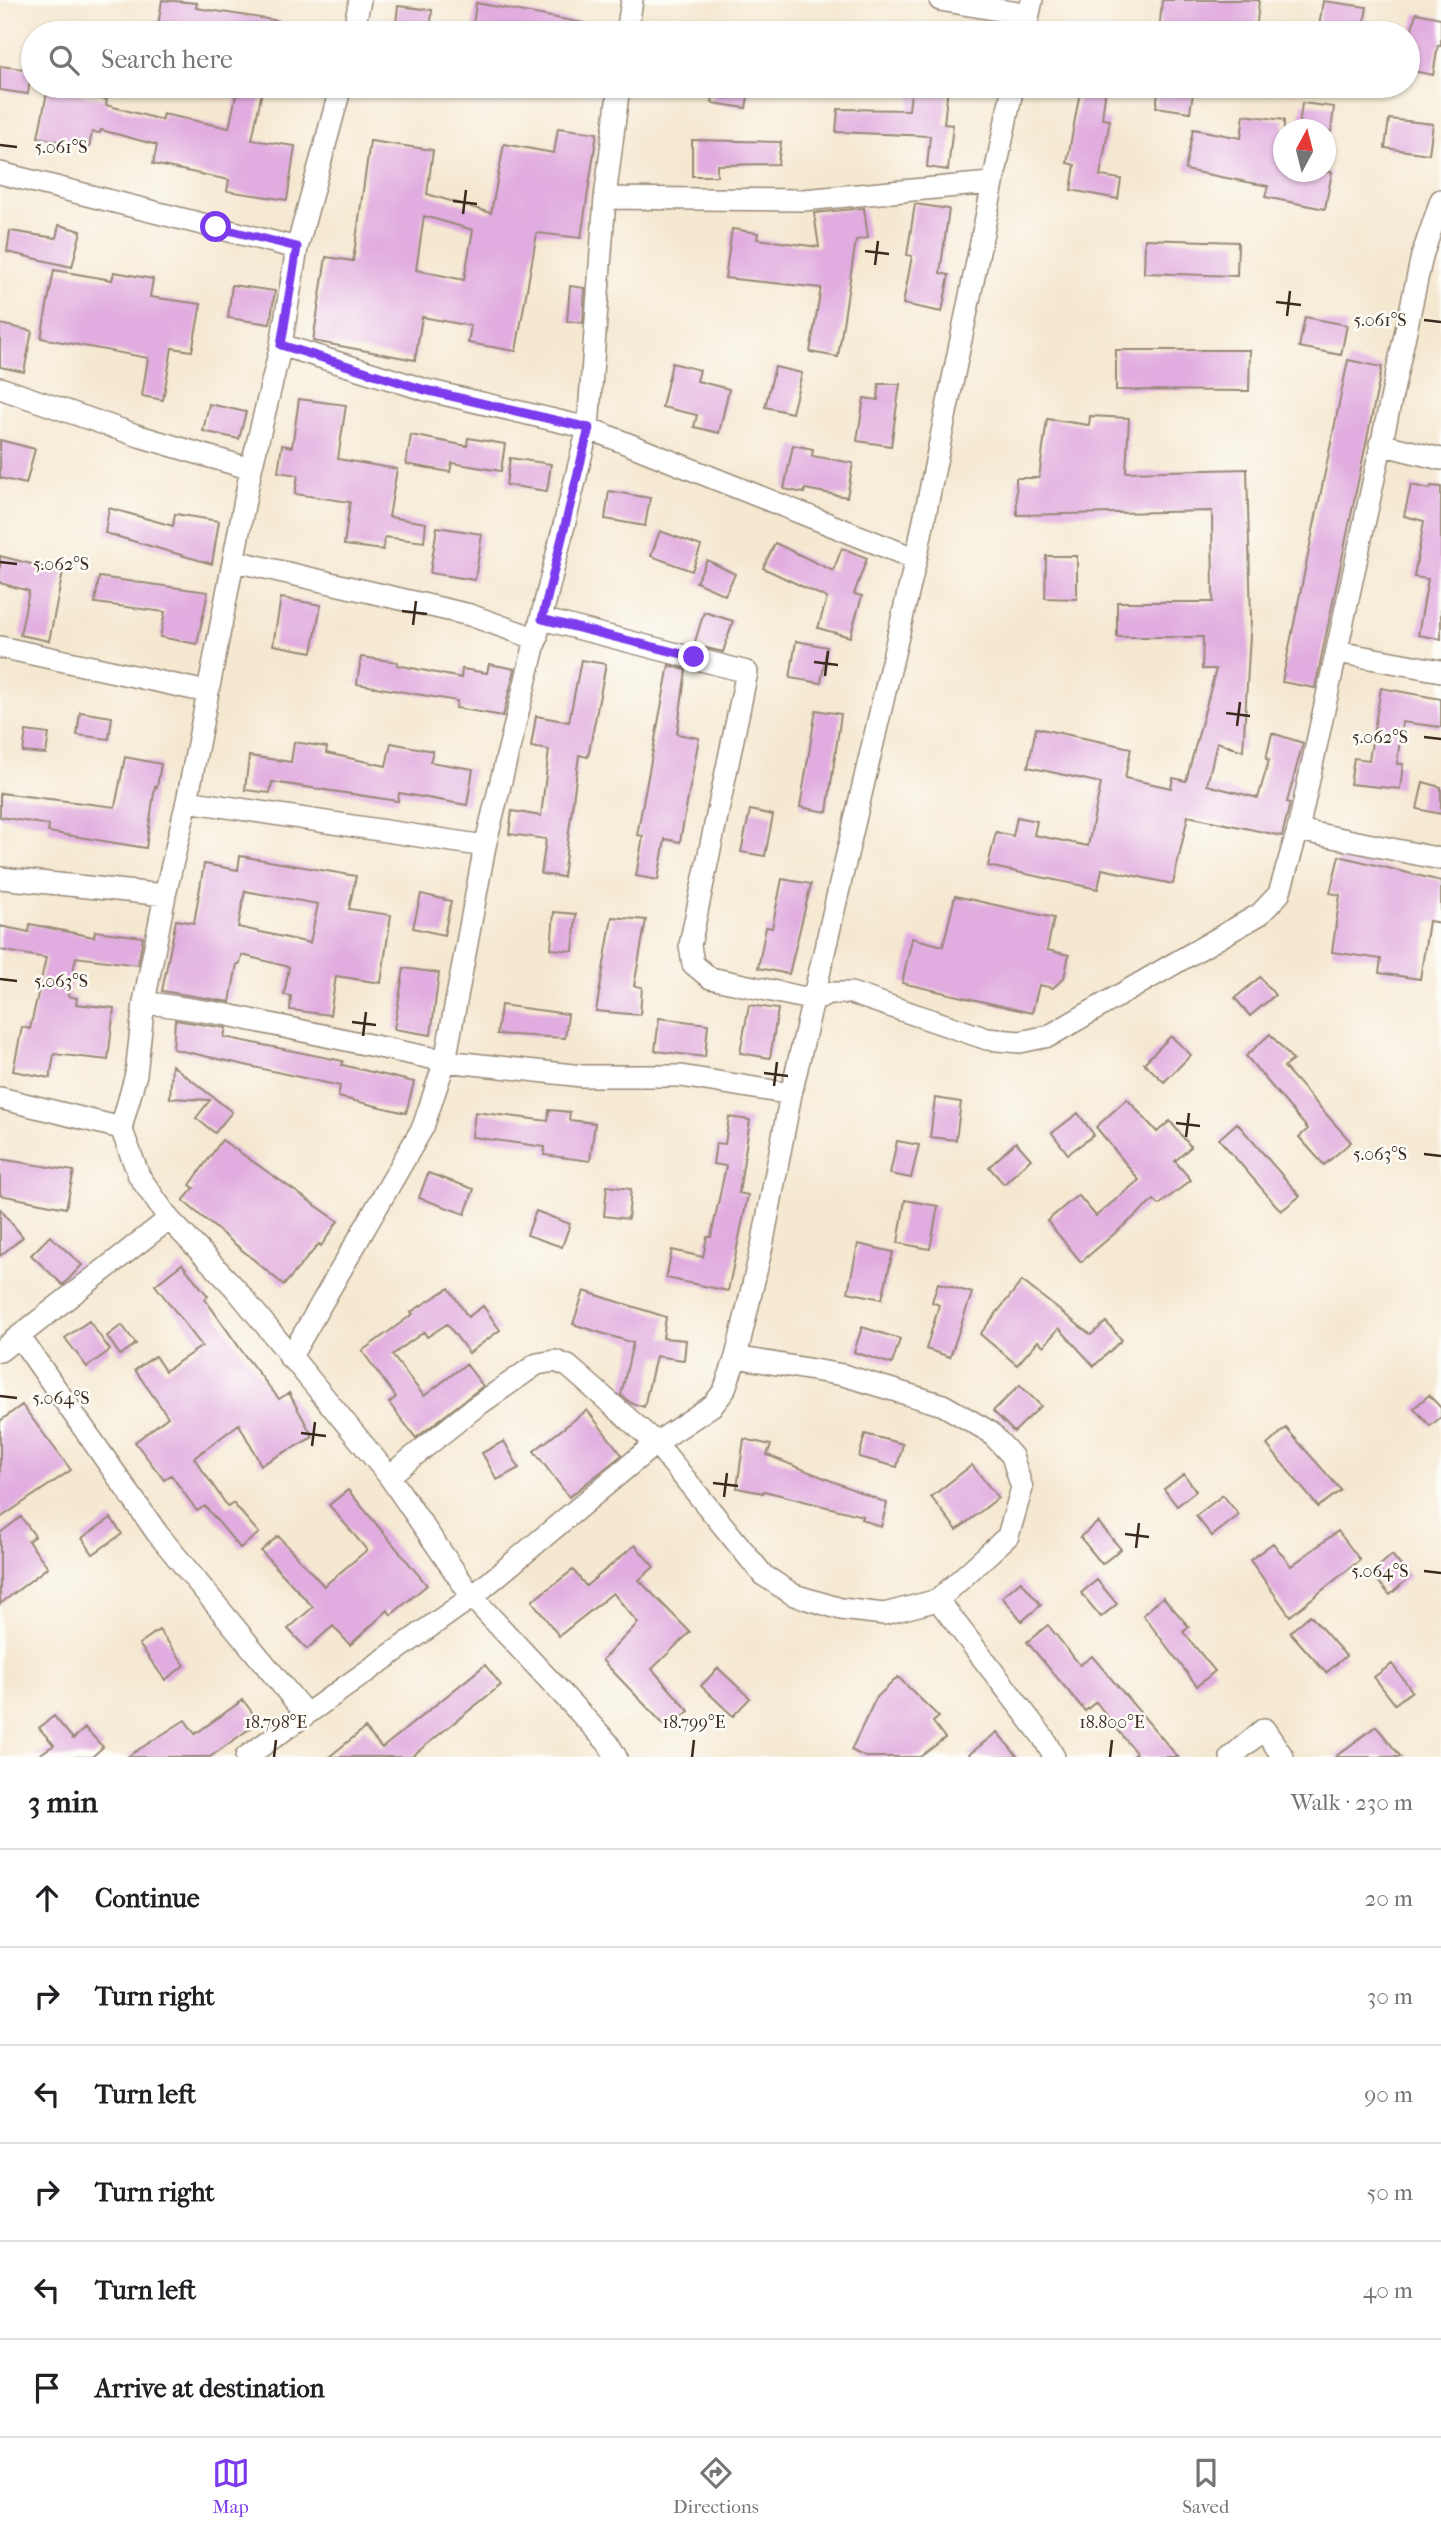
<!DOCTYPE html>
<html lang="en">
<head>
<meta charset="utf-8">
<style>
	body { margin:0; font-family:"IM FELL French Canon",serif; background:#f2f2f2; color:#202124 }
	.compass { position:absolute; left:1273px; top:119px; width:63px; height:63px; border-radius:50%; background:#fff; box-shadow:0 2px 5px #0004; rotate:7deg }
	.stop { position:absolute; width:21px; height:21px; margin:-16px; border:5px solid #7c3aed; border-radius:50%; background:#fff }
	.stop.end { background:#7c3aed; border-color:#fff; box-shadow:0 2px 7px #0008 }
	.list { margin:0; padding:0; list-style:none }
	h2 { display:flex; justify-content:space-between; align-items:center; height:91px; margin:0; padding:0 28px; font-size:30px }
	h2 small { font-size:23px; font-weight:400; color:#757577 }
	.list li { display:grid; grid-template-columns:46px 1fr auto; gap:21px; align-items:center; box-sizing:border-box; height:98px; padding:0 28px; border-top:2px solid #e0e0e0 }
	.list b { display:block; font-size:26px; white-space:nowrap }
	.list em { font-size:23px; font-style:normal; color:#757577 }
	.icon { flex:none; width:38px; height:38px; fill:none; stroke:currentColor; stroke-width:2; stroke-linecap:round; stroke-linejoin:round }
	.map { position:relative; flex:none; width:1441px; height:1757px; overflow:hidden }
	.search { position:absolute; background:#fff; box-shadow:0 2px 5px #0004; left:21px; right:21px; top:21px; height:77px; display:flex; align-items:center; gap:18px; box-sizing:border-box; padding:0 24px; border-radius:38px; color:#757577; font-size:26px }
	.sheet { height:679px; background:#fff }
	nav { display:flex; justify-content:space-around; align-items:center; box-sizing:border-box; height:98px; border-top:2px solid #e0e0e0; background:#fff; font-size:19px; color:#757577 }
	nav a { display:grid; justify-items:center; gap:4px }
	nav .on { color:#7c3aed }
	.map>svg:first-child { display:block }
	.building { fill:#e1acdf; fill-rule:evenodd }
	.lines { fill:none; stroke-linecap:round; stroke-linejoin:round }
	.minor-casing { stroke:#988978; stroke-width:24 }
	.minor { stroke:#fff; stroke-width:21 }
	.route { stroke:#7c3aed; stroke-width:9 }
	.ticks { fill:none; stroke:#3b2a1e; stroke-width:2.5 }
	.ticks-label { font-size:18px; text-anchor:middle; fill:#3b2a1e; stroke:#fdfcf7; stroke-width:5; stroke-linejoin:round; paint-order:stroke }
</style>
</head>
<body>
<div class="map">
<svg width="1441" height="1757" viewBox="0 0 1441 1757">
	<rect width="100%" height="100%" fill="#fdfcf7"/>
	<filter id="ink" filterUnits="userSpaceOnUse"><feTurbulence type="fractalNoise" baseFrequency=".0143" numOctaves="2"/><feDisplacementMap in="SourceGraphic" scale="14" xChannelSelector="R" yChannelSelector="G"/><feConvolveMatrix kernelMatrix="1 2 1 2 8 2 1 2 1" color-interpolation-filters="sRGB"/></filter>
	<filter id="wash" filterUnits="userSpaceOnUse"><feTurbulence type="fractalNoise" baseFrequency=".00686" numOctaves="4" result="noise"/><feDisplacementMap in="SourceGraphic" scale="28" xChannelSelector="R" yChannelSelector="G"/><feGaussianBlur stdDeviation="1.57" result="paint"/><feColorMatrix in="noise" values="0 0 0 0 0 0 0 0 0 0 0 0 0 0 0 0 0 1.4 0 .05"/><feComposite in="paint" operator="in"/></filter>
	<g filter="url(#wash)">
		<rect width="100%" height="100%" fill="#f5e8d1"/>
		<g id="blocks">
			<path class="building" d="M162,0L197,3L196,8L280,21V33H157Z
				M1162,0H1259L1256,33H1159Z
				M1323,1L1367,7L1363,33H1318Z
				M476,3L589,24L588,33H472Z
				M398,6L432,10L430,33H395Z
				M1416,13L1441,18V46L1438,45L1433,75L1408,70V45Z
				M0,66L31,70L28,94L0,90Z
				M238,86H263L252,140L295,146L287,200L227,191L229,180L153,164L157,145L101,130L100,133L92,132L89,148L38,137L48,88L107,100L106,105L162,120L163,114L229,128Z
				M715,86H750L746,108L712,103Z
				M912,86H948L944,124L953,125L948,170L927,167L930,136L836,132L838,109L909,110Z
				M1081,86H1106L1102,119L1110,120L1100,176L1121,179L1118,199L1071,190L1075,165L1067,163Z
				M1159,86H1194L1190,112L1156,107Z
				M1302,103L1334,107L1331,132L1299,128Z
				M1244,115L1284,120V172H1332L1325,209L1265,197L1268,186L1185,170L1193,129L1241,138Z
				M1389,119L1433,124L1429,154L1385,148Z
				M558,128L597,133L581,238L537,233L516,351L468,343L471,326L422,317L415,360L313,341L326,257L353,261L370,141L433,150L427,194L491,213L504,144L554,153ZM424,216L473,230L464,280L416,270Z
				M692,140L781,142L778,164L717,165V176H692Z
				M915,204L949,209L940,273L949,275L942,312L903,304L912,256L907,255Z
				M864,208L868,238L856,240L838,357L810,352L821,288L725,278L732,229L758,233L757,239L819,247L814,213Z
				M59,225L81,231L72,267L7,252L10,231L56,238Z
				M1145,239L1238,242L1237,276L1144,273Z
				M54,270L112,280L114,272L153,279L150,297L201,304L192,351L172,348L163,400L142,396L148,358L41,338Z
				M232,285L275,291L270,324L228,318Z
				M570,286L585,288L583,323L567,321Z
				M1305,317L1347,325L1341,355L1299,347Z
				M0,324L32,331L24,372L0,367Z
				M1116,350H1250L1249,391L1116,390Z
				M1348,360L1382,367L1315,688L1282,682Z
				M672,363L700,370L697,381L729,389L719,433L694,427L697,415L662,407Z
				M775,367L802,373L792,413L765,407Z
				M879,384H900L891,446L857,441L864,398L878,400Z
				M299,399L346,405L338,459L397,469L389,517L426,523L424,542L385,537L383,550L344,545L350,502L295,494L298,475L278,472L282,445L292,447Z
				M209,404L246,412L239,439L203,431Z
				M1090,416L1129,418L1126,472L1247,469L1251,619L1243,751L1217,742L1207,785L1258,798L1269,760L1266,759L1272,733L1303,743L1287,802L1290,803L1282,836L1188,816L1173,884L1102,869L1098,889L988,866L996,832L1013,836L1017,817L1037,821L1034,835L1088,846L1101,783L1028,767L1036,728L1131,748L1125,778L1171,788L1173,778L1186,781L1216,669H1202L1203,637H1117V602H1213L1212,511L1017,515L1016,478H1039L1047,419L1089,425Z
				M411,435L467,446L468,438L505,444L501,471L452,463L450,472L406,464Z
				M0,440L35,449L26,484L0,478Z
				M793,445L813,449L812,456L853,463L847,497L805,489L804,493L784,489Z
				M510,458L551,464L547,491L506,485Z
				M1411,485L1430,489L1431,486L1441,487V639L1418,635L1428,579L1414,577L1424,521L1404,516Z
				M609,491L650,498L645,526L605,519Z
				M109,508L173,526L175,514L219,521L212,564L105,533Z
				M437,527L482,534L475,580L430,573Z
				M660,531L701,546L692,571L651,556Z
				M775,543L833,571L842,548L867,558L854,594L862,596L850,637L818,628L827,598L763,568Z
				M0,556L63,572L49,641L20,635L29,591L0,583Z
				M1046,556H1077V599L1045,598Z
				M707,560L735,574L725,595L696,582Z
				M99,577L208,592L197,644L160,637L165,612L95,603Z
				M281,598L321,605L312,652L273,645Z
				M704,612L733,621L723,652L694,645Z
				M796,641L827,647L821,683L790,678Z
				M361,657L398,662L397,665L461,678L462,669L487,673L489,664L515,669L503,716L456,708L457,701L357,684Z
				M581,660L606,664L588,757L579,755L563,877L541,874L546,839L509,834L512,811L541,816L549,750L531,747L536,716L569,722Z
				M669,665L686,670L677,734L699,738L680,842L665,839L658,880L636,876L643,836L637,835Z
				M1381,688L1441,699V727L1402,722L1397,764H1403L1400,789L1350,784L1354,758L1369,760Z
				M816,710L841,714L827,812L800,807Z
				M80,712L112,717L109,739L77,735Z
				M26,731L49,734L46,754L23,752Z
				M294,742L327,747L326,753L386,766L391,743L433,751L430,762L473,769L467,805L399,793L398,801L272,782L270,793L245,790L249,756L291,762Z
				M125,757L161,764L157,787L155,786L146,848L48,832L49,825L0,817V793L115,807Z
				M1423,782L1441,787V814L1417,809Z
				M750,810L773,815L765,856L741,852Z
				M240,856L356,876L349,909L391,915L381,983L336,976L330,1015L290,1010L291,996L284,995L289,967L242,955L240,964H237L230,1002L162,991L176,920L194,923L204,864L238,870ZM245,891L318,904L310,943L238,927Z
				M1339,856L1441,881V923L1429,921L1420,979L1379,973L1381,959L1332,952L1340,895L1330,893Z
				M782,879L811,884L789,974L758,968L766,927L772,928Z
				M421,894L451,901L444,935L413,928Z
				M955,896L1054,918L1047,950L1069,955L1064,978L1053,988L1039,985L1032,1013L902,983L912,938L943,946Z
				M554,912L576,914L573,951L551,949Z
				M612,917L646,920L634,986L642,987L640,1015L596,1011Z
				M30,924L94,937L95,931L143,937L138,965L76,957L68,996L77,998L76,1004L114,1008L108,1060L54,1054L50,1078L13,1071L22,1027L30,1029L46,958L0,950V926L29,932Z
				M404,968L439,973L431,1035L394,1029Z
				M1260,977L1275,995L1250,1016L1235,998Z
				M501,1005L568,1014L565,1038L497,1034Z
				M749,1005L778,1009L770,1058L740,1053Z
				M659,1018L708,1024L705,1057L655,1051Z
				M175,1020L226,1028L224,1037L343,1061L342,1065L414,1082L406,1113L338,1097L340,1086L173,1049Z
				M1270,1034L1293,1060L1284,1067L1351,1142L1324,1165L1299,1137L1308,1129L1246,1056Z
				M1171,1036L1191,1055L1164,1082L1144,1063Z
				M172,1065L232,1112L215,1133L196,1118L210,1100L170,1098Z
				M935,1098L961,1102L956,1140L930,1137Z
				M1127,1099L1157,1132L1170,1121L1191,1147L1175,1161L1191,1180L1159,1205L1154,1200L1081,1262L1047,1221L1078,1195L1096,1216L1139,1180L1096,1127Z
				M549,1110L570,1112L569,1120L595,1123L590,1161L544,1155L545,1147L472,1137L475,1112L548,1121Z
				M1078,1113L1094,1135L1068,1154L1052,1133Z
				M729,1117L750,1120L739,1193L748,1195L728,1291L666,1278L672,1250L703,1257L707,1237H711L726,1166L713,1164L716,1143L725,1144Z
				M1237,1123L1300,1196L1281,1211L1219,1139Z
				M222,1140L338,1221L321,1246L319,1244L284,1285L183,1201L194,1188L190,1185Z
				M897,1141L919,1145L911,1178L890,1174Z
				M1016,1142L1031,1159L1004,1184L989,1167Z
				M0,1159L74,1171L66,1208L0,1195Z
				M428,1173L474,1189L465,1214L419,1198Z
				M607,1186L631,1189L628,1219L604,1216Z
				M905,1200L938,1206L930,1249L898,1243Z
				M0,1209L23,1237L0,1256Z
				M536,1211L570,1224L562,1247L527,1235Z
				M50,1236L82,1265L63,1285L31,1255Z
				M858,1244L893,1252L882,1299L848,1292Z
				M182,1264L208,1296L205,1299L246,1357L279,1399L289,1393L313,1437L261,1465L239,1424L194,1458L228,1507L233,1503L259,1533L240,1548L205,1506L197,1511L171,1475L164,1480L135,1442L168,1417L135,1370L155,1356L165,1371L202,1346L155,1285Z
				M1022,1281L1091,1335L1106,1322L1122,1340L1094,1366L1059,1328L1044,1346L1038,1341L1017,1365L980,1334Z
				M938,1283L972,1293L950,1357L926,1349L939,1305L932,1302Z
				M449,1288L468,1317L483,1306L500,1330L469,1353L447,1324L427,1337L424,1332L392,1355L424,1396L466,1364L483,1386L416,1438L389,1403L396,1397L362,1351L413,1314L411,1312Z
				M584,1291L666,1317L663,1338L686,1340L684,1360L656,1356L644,1407L631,1403L621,1395L633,1343L573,1324Z
				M89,1321L110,1350L87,1367L65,1338Z
				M122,1325L136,1344L120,1355L107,1336Z
				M862,1327L900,1339L892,1364L854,1352Z
				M1020,1385L1041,1406L1014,1432L993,1411Z
				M1429,1395L1441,1408V1417L1430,1426L1414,1408Z
				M22,1405L71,1470L0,1518V1421Z
				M587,1410L622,1455L569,1497L534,1451Z
				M1286,1428L1341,1490L1318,1507L1267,1445Z
				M865,1434L903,1444L897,1467L859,1457Z
				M744,1439L771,1445L767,1455L887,1503L881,1527L861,1519L863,1516L764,1491L763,1493L737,1488Z
				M504,1441L519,1468L497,1480L482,1453Z
				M972,1465L998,1498L957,1530L931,1497Z
				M1184,1474L1196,1491L1177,1506L1164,1489Z
				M348,1490L427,1585L391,1615L388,1610L350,1645L333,1626L307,1649L288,1629L313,1607L261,1551L278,1536L324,1586L367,1550L329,1505Z
				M1223,1495L1239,1515L1212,1536L1196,1516Z
				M21,1517L35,1536L28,1541L48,1567L0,1604V1533Z
				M111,1518L122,1534L93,1554L82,1538Z
				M1098,1522L1121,1549L1102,1564L1080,1537Z
				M1338,1531L1360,1560L1290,1616L1250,1560L1273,1543L1291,1566Z
				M635,1545L654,1567L639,1580L690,1632L652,1669L689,1711L668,1729L602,1660L638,1623L613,1593L559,1636L532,1601L573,1570L586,1586Z
				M1392,1555L1410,1577L1390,1595L1371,1573Z
				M1097,1580L1117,1604L1101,1617L1081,1593Z
				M1021,1581L1041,1605L1022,1621L1002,1597Z
				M1163,1597L1189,1627L1183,1632L1215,1671L1197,1686L1143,1615Z
				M1310,1615L1346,1656L1326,1673L1290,1632Z
				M1048,1625L1080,1665L1092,1656L1178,1757H1131L1136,1753L1096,1702L1085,1711L1027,1642Z
				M159,1630L185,1665L165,1680L139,1644Z
				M1392,1664L1412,1691L1395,1704L1374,1677Z
				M485,1665L501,1685L411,1757H329L365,1728L382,1748Z
				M718,1668L750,1698L733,1716L701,1686Z
				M898,1677L939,1717L933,1722L945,1738L920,1757H865L851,1750L876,1698Z
				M243,1700L259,1722L210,1757H127L185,1720L195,1734Z
				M54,1716L73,1739L85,1728L103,1747L92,1757H36L54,1745L39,1728Z
				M1376,1726L1401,1757H1335Z
				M997,1732L1018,1757H966Z"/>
		</g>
	</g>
	<g filter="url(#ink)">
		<use href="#blocks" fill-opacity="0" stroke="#988978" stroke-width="2"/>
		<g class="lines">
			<g class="minor-casing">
				<path id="minor" d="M940,0L1029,15
					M353,33L360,0
					M627,33L632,0
					M1025,33L1032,0
					M341,86L297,248L281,345L251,469L187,801L165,895L144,1002L136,1074L121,1128L139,1176L169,1219L235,1288L389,1476L472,1597L608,1743L616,1757
					M0,173L297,248
					M605,198L803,200L990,183
					M281,345L426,390L588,428L916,559
					M0,388L139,436L251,469
					M1380,444L1441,459
					M235,561L470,615L537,639
					M542,619L747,672L690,945L693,964L710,978L815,1000L828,993H851L987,1039L1020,1042L1049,1036L1260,914L1279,894L1298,830L1422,256L1441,200
					M0,647L207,692
					M1337,652L1441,671
					M187,801L485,846
					M1298,830L1441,859
					M0,878L165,895
					M144,1002L223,1014L445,1061L582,1076H681L791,1094
					M0,1098L121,1128
					M19,1336L157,1533L305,1713
					M0,1351L169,1219
					M290,1358L423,1127L445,1061L485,846L588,428L605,198L619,86
					M389,1476L474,1408L537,1364L555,1361L568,1366L656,1443L763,1575L794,1595L841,1609L884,1614L938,1600L1008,1536L1022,1488L1012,1456L990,1432L943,1405L843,1375L736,1357
					M938,1600L1043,1737L1054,1757
					M246,1757L472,1597L656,1443L713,1405L724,1391L736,1357L762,1246L791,1094L916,559L1013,86
					M1231,1757L1264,1729L1283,1757"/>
			</g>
			<use href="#minor" class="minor"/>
		</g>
	</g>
	<g class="lines" filter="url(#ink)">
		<path class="route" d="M216,227L297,247L281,345L425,390L589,428L542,619L694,657"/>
	</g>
	<path class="ticks" d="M0,145L17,147M453,201L477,204M463,214L466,190M865,251L889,254M875,265L878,241M1276,302L1301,305M1287,316L1290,291M1424,320L1441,322M0,562L17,564M402,611L427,614M413,625L416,601M814,662L838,665M825,676L828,651M1226,713L1250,716M1237,726L1240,702M1424,737L1441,739M0,979L17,981M352,1022L376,1025M363,1036L366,1012M764,1073L788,1076M774,1086L777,1062M1176,1123L1200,1126M1186,1137L1189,1113M1424,1154L1441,1156M0,1396L17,1398M301,1433L326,1436M312,1446L315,1422M713,1483L738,1486M724,1497L727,1473M1125,1534L1149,1537M1136,1548L1139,1523M1424,1571L1441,1573M274,1757L276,1740M692,1757L694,1740M1110,1757L1112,1740"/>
	<g class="ticks-label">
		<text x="61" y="153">5.061°S</text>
		<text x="1380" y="326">5.061°S</text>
		<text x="61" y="570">5.062°S</text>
		<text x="1380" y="743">5.062°S</text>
		<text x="61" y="987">5.063°S</text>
		<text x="1380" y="1160">5.063°S</text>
		<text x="61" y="1404">5.064°S</text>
		<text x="1380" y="1577">5.064°S</text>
		<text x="276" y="1728">18.798°E</text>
		<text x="694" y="1728">18.799°E</text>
		<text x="1112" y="1728">18.800°E</text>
	</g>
</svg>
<svg class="compass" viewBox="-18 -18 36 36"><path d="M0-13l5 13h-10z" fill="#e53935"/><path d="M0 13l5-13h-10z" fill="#757577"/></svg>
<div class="stop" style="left:216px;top:227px"></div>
<div class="stop end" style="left:694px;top:657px"></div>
<div class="search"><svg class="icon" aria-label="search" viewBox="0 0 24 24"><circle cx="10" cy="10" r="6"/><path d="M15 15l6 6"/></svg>Search here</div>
</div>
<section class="sheet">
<h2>3 min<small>Walk · 230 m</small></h2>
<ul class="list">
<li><svg class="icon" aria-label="ahead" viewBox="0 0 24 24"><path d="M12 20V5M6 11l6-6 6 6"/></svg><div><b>Continue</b></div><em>20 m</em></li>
<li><svg class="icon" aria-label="right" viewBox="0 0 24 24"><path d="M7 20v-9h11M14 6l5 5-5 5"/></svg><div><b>Turn right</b></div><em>30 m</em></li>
<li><svg class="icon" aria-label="left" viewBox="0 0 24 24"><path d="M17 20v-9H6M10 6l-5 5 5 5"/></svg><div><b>Turn left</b></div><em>90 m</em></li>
<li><svg class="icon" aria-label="right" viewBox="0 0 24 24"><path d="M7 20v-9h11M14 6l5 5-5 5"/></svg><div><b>Turn right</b></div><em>50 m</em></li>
<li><svg class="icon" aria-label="left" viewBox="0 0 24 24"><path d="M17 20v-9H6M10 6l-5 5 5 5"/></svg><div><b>Turn left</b></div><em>40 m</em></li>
<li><svg class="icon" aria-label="arrive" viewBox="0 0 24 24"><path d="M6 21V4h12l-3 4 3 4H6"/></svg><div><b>Arrive at destination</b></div></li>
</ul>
</section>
<nav>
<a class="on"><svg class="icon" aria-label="map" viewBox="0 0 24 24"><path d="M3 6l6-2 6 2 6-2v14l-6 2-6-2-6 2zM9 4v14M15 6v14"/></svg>Map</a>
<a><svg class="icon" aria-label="directions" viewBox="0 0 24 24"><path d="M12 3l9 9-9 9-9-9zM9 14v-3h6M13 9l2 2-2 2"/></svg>Directions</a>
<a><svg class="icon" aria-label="saved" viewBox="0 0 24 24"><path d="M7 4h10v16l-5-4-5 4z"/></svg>Saved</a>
</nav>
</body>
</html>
